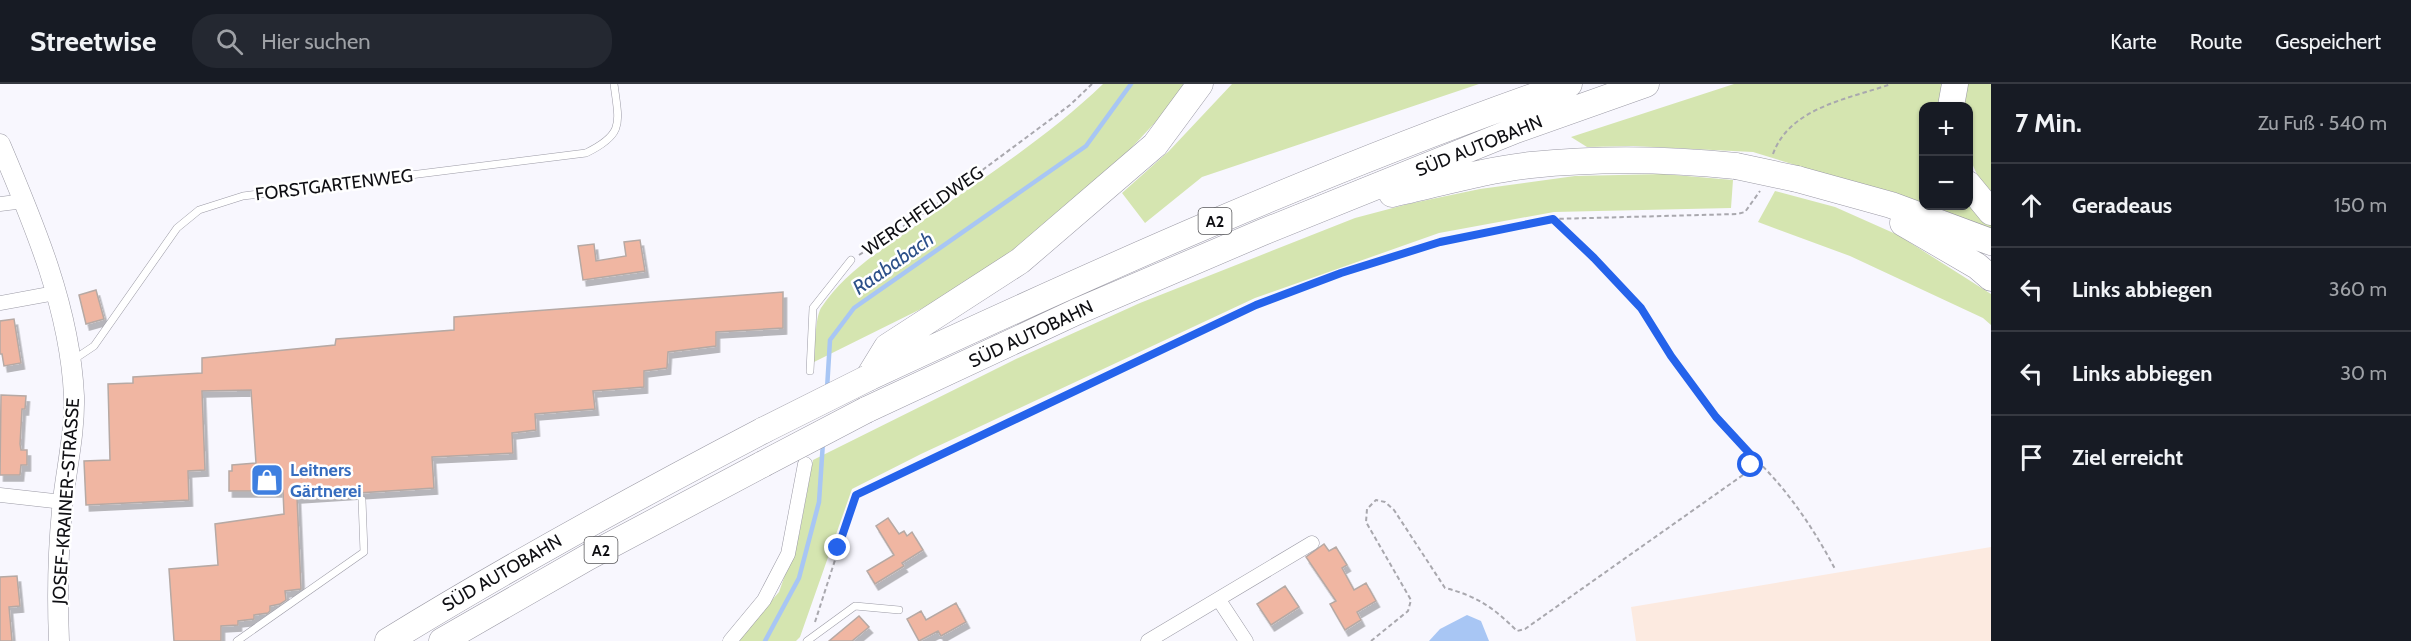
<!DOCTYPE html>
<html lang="de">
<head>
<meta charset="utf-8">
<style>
	body { margin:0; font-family:Cabin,sans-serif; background:#242831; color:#f1f3f6 }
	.controls { position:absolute; right:18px; top:18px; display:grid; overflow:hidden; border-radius:12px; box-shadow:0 2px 4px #0004 }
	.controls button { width:54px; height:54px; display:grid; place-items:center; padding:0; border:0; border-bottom:2px solid #363941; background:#171b24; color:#f1f3f6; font:30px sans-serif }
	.stop { position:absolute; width:18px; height:18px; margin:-14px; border:4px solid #2563eb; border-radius:50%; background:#fff }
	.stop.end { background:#2563eb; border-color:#fff; box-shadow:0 2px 6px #0008 }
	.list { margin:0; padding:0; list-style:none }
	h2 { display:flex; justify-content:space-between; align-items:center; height:78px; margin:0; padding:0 24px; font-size:26px }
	h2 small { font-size:20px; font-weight:400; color:#9ea1a6 }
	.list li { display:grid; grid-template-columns:39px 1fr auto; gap:18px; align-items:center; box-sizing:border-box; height:84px; padding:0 24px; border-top:2px solid #363941 }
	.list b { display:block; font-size:22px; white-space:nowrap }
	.list em { font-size:20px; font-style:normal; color:#9ea1a6 }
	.icon { flex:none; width:33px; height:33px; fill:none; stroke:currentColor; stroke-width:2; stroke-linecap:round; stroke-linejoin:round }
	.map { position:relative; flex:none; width:1991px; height:557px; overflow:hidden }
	header { display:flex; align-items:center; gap:36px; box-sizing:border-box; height:84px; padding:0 30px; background:#171b24; border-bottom:2px solid #363941 }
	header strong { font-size:28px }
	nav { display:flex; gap:33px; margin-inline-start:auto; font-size:21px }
	.search { width:420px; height:54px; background:#242831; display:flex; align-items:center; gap:15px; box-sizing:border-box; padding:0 21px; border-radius:24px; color:#9ea1a6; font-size:22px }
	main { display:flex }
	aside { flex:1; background:#171b24 }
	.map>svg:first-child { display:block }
	.industrial { fill:#fceae0 }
	.green { fill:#d5e5b0 }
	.water { fill:#a8c6f4 }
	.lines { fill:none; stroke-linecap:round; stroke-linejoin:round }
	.stream { stroke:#a8c6f4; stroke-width:4.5 }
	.building { fill:#f0b6a2; stroke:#b6a9a4; stroke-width:1.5; filter:url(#shadow) }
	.service-casing { stroke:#9b9aa5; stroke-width:8 }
	.minor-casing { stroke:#9b9aa5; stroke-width:15 }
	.secondary-casing { stroke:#9b9aa5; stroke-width:21 }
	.motorway-casing { stroke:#9b9aa5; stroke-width:27 }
	.path { stroke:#a9a8ae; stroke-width:2; stroke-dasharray:4.5 3; stroke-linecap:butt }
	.service { stroke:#fff; stroke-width:7 }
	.minor { stroke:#fff; stroke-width:14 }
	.secondary { stroke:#fff; stroke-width:20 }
	.motorway { stroke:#fff; stroke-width:26 }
	.motorway-bridge-casing { stroke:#9b9aa5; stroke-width:27; stroke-linecap:butt }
	.motorway-bridge { stroke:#fff; stroke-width:26 }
	.route { stroke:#2563eb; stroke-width:8 }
	.labels { text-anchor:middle; stroke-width:5; stroke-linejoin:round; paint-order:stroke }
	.shield { fill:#fff; stroke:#57575a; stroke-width:1.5 }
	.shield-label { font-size:16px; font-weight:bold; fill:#0f0f13 }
	.street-label { font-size:18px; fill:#0f0f13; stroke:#fff }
	.shop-label { font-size:18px; font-weight:bold; fill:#366cbe; stroke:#fff; text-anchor:start }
	.water-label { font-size:20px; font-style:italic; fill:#2c5089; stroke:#fff }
</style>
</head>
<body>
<header>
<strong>Streetwise</strong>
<div class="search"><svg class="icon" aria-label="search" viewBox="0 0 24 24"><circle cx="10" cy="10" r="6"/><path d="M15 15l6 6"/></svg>Hier suchen</div>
<nav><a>Karte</a><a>Route</a><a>Gespeichert</a></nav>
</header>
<main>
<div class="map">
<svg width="1991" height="557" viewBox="0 0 1991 557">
	<defs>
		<filter id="shadow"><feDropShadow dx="3.5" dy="6" stdDeviation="0" flood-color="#0004"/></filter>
	</defs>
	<rect width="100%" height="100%" fill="#f8f7fe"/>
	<path class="industrial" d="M1991,463V557H1636L1631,523Z"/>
	<path class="green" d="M1103,0H1187L1177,15L1122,74L993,185L939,216L814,278C815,265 815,234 821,224C845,187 886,163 921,138C983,94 1048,53 1103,0Z
		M1232,0H1479L1202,93L1145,139L1122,109L1169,67Z
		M1734,0H1947L1943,22H1924V122H1968L1969,116L1991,141V149L1871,104L1753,68L1633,62L1587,63L1571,53Z
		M1966,0H1991V112C1964,75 1969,66 1968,22H1962Z
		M1663,90L1733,96L1731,124L1554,128L1439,149L1255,214L921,370L852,405L800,553L796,557H737L779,508L799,451L813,376L1016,275L1140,219L1355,134L1408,120L1480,105L1575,92Z
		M1775,107L1835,123L1898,151L1991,210V241L1983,234L1850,172L1758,138Z"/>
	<path class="water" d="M1467,531L1481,537L1489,557H1429L1440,545Z"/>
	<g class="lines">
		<path class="stream" d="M827,305L830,256L854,224L1086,62L1131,0
			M765,557L799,494L819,418L823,358"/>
	</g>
	<path class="building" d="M640,156L645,187L583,196L578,162L594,160L596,177L626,172L624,158Z
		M96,206L104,235L86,240L79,211Z
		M783,208V244L716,248V262L668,268L667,284L644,287V303L593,307L595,325L535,330L536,346L512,349L513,369L432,373L434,404L297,413L301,505L285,507L286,516L280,520L270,522V527L268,529L254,531V535L238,537V541L221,542V557H174L169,485L218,481L215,440L284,430L283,407H229V387H232V381L256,379L251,306L202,307L205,386L188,387L189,416L86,421L84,377L110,376L108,300L133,299V293L202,289V274L335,261L336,255L454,246V233Z
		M14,235L21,279L4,282L2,270H0V237Z
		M1,311L26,312L25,325H22L20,360L21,366H27V381H21L20,391H0Z
		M888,434L899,450L904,447L907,452L912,448L923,466L902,479L904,482L875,500L867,487L894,471L876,442Z
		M1324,460L1329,467L1336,463L1347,481L1342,484L1354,506L1366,499L1376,517L1357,528L1361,536L1345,546L1330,520L1336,517L1306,473Z
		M17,492L20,522L9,523L12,557H0V493Z
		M1285,502L1299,523L1271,541L1257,520Z
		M956,519L966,538L941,552L938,547L919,557L907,535L921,527L926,536Z
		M859,532L869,543L852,557H829Z"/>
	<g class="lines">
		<g class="service-casing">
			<path id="service" d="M73,276L94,262L177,144L199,126L243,112L586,69C625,50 619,39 614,0
				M810,287L813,224L851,176
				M237,557L364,468L362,416
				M807,557L855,522L899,526"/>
		</g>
		<g class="minor-casing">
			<path id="minor" d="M0,120L24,117
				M0,219L55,209
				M0,411L63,418
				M1219,516L1246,557
				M730,557L764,516L788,470L805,380
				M1148,557L1312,459"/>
		</g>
		<g class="secondary-casing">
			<path id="secondary" d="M0,60C34,140 70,224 74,312C75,347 67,382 63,416C58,463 57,510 59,557"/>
		</g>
		<g class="motorway-casing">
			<path id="motorway" d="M1951,22L1955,0
				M1797,95L1891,121L1991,158
				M1968,100L1991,128
				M1392,110C1438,100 1484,86 1531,81C1600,74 1667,75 1736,82
				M1903,139L1977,182L1991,194
				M868,294C1098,187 1329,83 1569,0
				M868,294L887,263L1020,177L1155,61L1200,0
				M866,326L1076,228L1263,148L1516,46L1646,0
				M388,557C510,482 636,413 764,346
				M442,557L588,473L763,380"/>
		</g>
		<path class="path" d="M1773,70C1790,23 1849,15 1891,0
			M859,171L930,125L1070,21L1092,0
			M1752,372C1786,403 1814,445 1835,485
			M815,538L856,411L1256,221L1341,189L1440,158L1553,135L1737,130L1745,128L1760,107
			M1371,557L1408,527L1411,516L1366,438L1367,425L1376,416L1385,418L1394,426L1445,504C1477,512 1494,524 1517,547L1525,545L1743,391L1751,381V371L1716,333L1671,272L1641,224L1594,174L1553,135"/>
		<use href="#service" class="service"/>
		<use href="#minor" class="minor"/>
		<use href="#secondary" class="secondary"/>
		<use href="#motorway" class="motorway"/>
		<g class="motorway-bridge-casing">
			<path id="motorway-bridge" d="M1736,82L1797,95
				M764,346L868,294
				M763,380L866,326"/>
		</g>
		<use href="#motorway-bridge" class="motorway-bridge"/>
	</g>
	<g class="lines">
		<path class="route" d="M838,464L856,411L1256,221L1341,189L1440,158L1553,135L1594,174L1641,224L1671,272L1716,333L1751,371V381"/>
	</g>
	<defs>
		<g id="shop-square" transform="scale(1.725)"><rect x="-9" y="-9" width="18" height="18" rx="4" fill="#3f7fe0" stroke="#fff"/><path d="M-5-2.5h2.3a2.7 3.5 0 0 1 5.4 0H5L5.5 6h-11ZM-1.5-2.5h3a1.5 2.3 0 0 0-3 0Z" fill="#fff"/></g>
	</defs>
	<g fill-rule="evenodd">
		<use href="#shop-square" x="267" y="396"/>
	</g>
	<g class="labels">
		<g class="shield">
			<rect x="1198.5" y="124" width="33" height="26" rx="4.5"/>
			<rect x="584.5" y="453" width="33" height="26" rx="4.5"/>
		</g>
		<g class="shield-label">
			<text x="1215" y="143">A2</text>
			<text x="601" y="472">A2</text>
		</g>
		<g class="street-label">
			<text transform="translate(1479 62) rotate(-22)" y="6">SÜD AUTOBAHN</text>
			<text transform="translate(334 101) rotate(-7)" y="6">FORSTGARTENWEG</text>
			<text transform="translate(923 127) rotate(-35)" y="6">WERCHFELDWEG</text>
			<text transform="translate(1031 250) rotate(-25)" y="6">SÜD AUTOBAHN</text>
			<text transform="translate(66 417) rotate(-86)" y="6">JOSEF-KRAINER-STRASSE</text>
			<text transform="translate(502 489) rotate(-30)" y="6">SÜD AUTOBAHN</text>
		</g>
		<g class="shop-label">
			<text x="290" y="392">Leitners<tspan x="290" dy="21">Gärtnerei</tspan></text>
		</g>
		<g class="water-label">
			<text transform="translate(893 179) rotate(-35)" y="7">Raababach</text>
		</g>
	</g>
</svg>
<div class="controls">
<button>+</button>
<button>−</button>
</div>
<div class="stop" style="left:1751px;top:381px"></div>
<div class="stop end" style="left:838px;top:464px"></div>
</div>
<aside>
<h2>7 Min.<small>Zu Fuß · 540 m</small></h2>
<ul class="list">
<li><svg class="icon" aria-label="ahead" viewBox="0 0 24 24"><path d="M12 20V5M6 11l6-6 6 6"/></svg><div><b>Geradeaus</b></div><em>150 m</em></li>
<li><svg class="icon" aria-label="left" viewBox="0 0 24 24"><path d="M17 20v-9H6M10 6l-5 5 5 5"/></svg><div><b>Links abbiegen</b></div><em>360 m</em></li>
<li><svg class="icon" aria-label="left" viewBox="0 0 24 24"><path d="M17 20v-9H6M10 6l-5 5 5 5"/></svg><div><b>Links abbiegen</b></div><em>30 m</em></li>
<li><svg class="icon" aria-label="arrive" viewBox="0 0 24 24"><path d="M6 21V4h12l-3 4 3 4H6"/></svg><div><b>Ziel erreicht</b></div></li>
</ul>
</aside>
</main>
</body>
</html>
